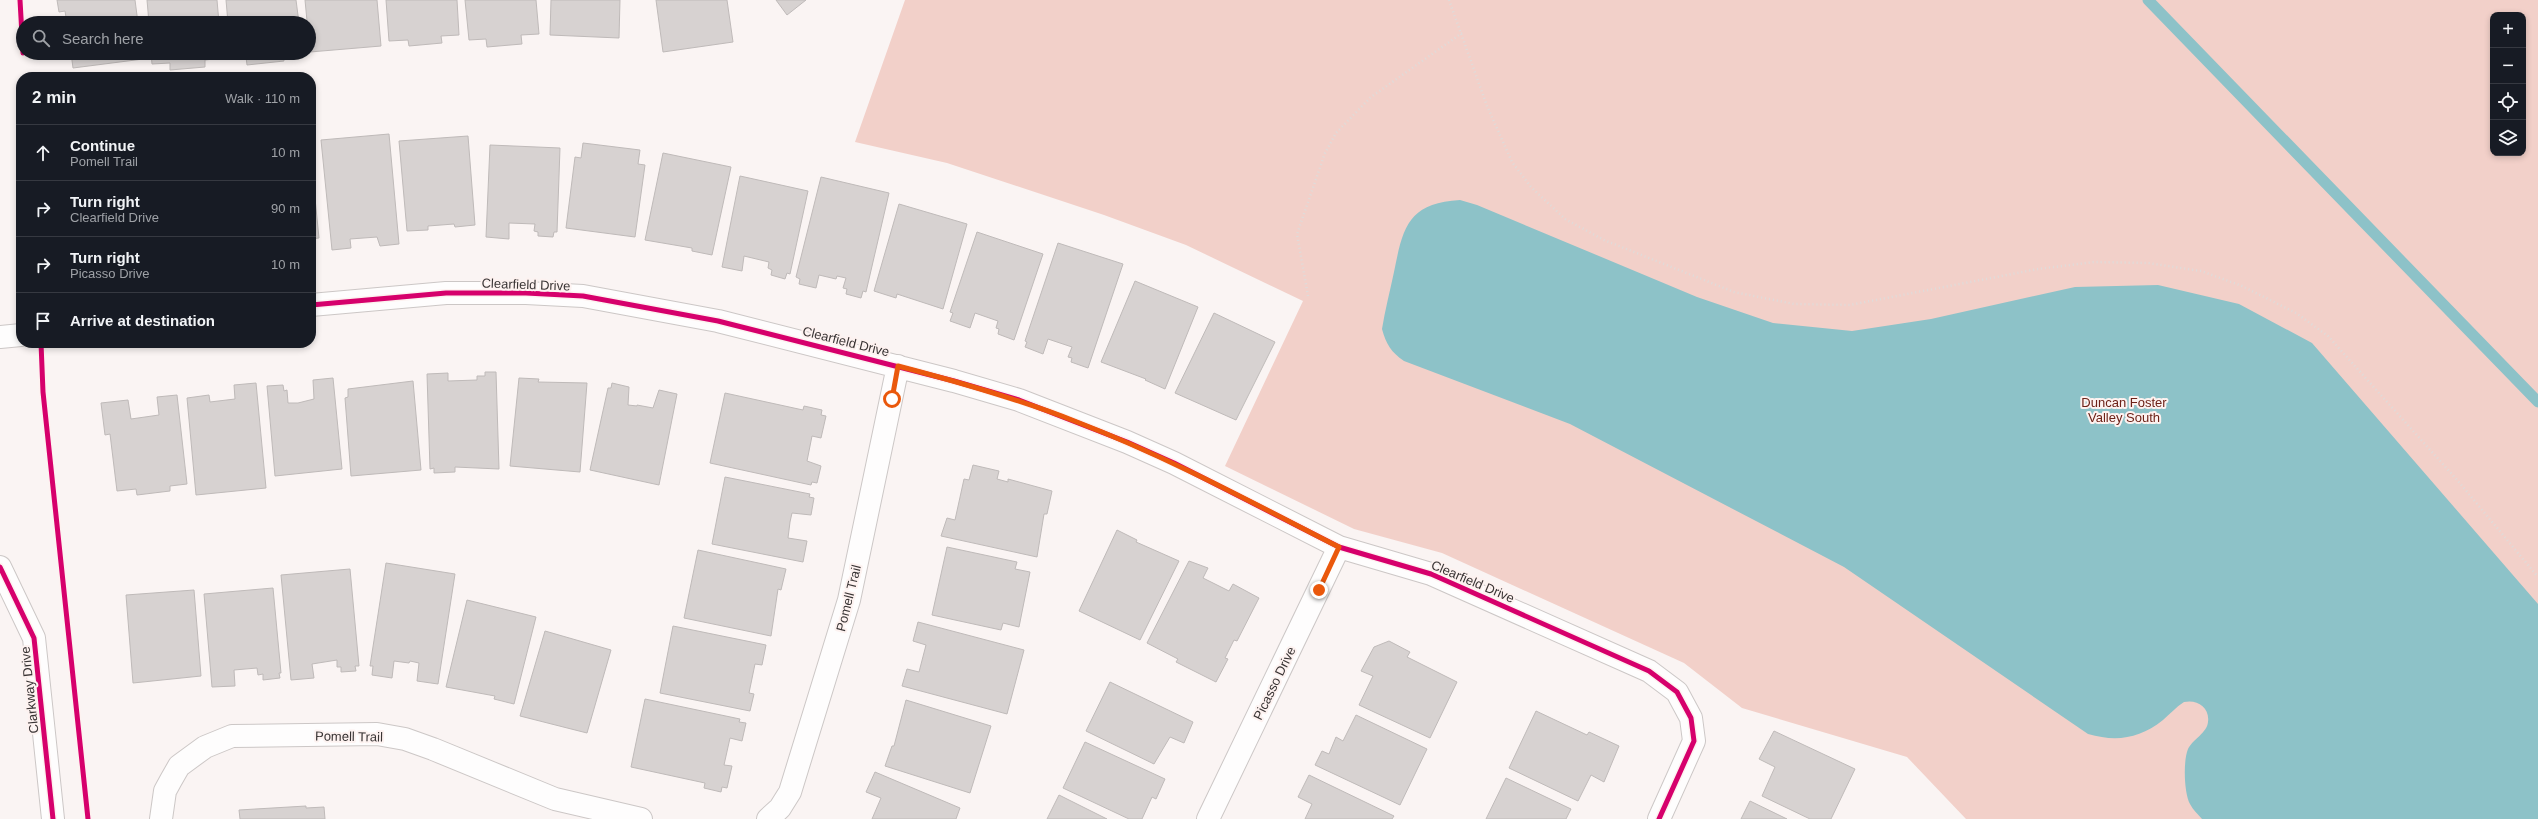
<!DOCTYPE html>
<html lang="en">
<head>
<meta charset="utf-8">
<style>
	body { margin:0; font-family:Arial,sans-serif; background:#20242c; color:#f1f3f6 }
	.controls { position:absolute; right:12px; top:12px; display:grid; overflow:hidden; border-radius:8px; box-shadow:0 2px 6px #0003 }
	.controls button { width:36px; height:36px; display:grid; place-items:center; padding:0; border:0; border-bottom:1px solid #363941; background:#171b24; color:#f1f3f6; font:20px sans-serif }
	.stop { position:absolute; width:12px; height:12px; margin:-9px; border:3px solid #ea580c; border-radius:50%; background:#fff }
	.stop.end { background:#ea580c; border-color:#fff; box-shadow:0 1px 4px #0008 }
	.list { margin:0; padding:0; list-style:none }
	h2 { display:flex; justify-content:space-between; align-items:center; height:52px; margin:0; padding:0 16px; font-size:17px }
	h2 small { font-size:13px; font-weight:400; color:#9ea1a6 }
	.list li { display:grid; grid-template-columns:26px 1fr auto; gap:12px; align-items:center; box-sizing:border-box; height:56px; padding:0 16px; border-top:1px solid #363941 }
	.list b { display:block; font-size:15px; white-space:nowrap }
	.list p { margin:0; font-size:13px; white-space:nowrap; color:#9ea1a6 }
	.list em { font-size:13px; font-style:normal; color:#9ea1a6 }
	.icon { flex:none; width:22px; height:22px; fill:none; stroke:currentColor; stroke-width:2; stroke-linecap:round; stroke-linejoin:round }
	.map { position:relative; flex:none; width:2538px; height:819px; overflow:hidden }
	.search { position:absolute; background:#171b24; box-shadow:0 2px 6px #0003; left:16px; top:16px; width:300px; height:44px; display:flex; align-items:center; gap:10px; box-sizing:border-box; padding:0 14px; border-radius:22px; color:#9ea1a6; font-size:15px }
	.panel { position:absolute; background:#171b24; box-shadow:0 2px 6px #0003; left:16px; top:72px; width:300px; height:276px; border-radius:16px }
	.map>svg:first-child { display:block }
	.green { fill:#f2d0c9; fill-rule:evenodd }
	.water { fill:#8dc2c8 }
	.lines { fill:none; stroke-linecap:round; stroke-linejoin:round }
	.stream { stroke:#8dc2c8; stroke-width:11 }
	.building { fill:#d7d2d1; stroke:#bfbab9 }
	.minor-casing { stroke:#ccc7c6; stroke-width:24 }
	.tertiary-casing { stroke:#ccc7c6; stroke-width:24 }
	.path { stroke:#dedcdb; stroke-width:2.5; stroke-dasharray:1 3; stroke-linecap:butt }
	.minor { stroke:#fefdfd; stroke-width:22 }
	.tertiary { stroke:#fefdfd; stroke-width:22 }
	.cycleway-casing { stroke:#fdf2f0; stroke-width:8 }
	.cycleway { stroke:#d6006c; stroke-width:5 }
	.route { stroke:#ea580c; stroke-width:5 }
	.labels { text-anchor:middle; stroke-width:4; stroke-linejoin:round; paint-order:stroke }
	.street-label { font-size:13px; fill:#393434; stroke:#fdf2f0 }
	.park-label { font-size:13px; fill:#6d2218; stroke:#fdf2f0 }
</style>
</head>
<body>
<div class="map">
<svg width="2538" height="819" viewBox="0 0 2538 819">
	<rect width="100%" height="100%" fill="#faf4f3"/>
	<path class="green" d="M905,0H2538V819H1966L1907,757L1742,708L1684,663L1442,553L1354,529L1225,466L1303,301L1186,245L1104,215L947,163L855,142ZM2493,15H2523V153H2493Z"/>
	<path class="water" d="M1460,200L1477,205L1697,297L1773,323L1852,331L1931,319L2075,287L2158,285L2239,304L2312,343L2538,604V819H2202C2198,814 2193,810 2190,804C2184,793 2183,761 2188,749C2193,739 2207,733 2208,722C2210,707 2197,699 2184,702C2176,707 2170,714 2163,720C2139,739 2116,742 2088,734L1844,567L1570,424L1404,361C1391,352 1386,344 1382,329C1385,310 1390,291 1394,272C1403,227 1408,203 1460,200Z"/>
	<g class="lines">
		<path class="stream" d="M2148,0L2538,402"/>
	</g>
	<path class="building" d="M57,0H135L138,23H67L65,11L59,12Z
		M147,0H217L219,23H149Z
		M226,0H296L299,23H228Z
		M305,0H377L381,46L310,52Z
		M386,0H457L459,35L441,36L442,43L409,46L408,40L389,41Z
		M465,0H536L539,34L521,35L522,44L487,47L486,39L469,40Z
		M551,0H620L619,38L550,35Z
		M656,0H727L733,42L663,52Z
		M776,0H806L787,15Z
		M71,53H142L143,59L73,68Z
		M151,53H221L222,58L205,60V67L170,70V63L152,64Z
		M231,53H283L284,61L247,65L246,57L231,58Z
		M389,134L399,244L380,246L377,237L350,239L351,248L332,250L321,140Z
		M468,136L475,225L455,227L454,224L428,226V230L407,231L399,141Z
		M583,143L640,150L638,164L645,165L635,237L566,228L575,157L581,158Z
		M490,145L560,148L557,232H554L553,237L538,236V232L534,231L535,224L509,223V239L486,237Z
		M663,153L731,167L712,255L692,251V248L645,240Z
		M311,159L319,238L311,239Z
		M740,176L808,191L790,274L787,273L785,279L771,275L772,270L768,268L769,262L744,256L742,271L722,267Z
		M821,177L889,193L866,292L863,291L861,298L846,294L847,289L843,288L846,278L837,276L836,279L819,275L816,288L799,284L800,279L796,277Z
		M899,204L967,224L943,309L897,294L896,298L874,291Z
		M977,232L1043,254L1014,340L998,334L999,329L996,328L998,321L975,313L970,328L950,321L953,313L950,312Z
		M1058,243L1123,264L1088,368L1071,362L1072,358L1068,357L1072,347L1048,339L1043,354L1025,347L1027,342L1025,341Z
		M1135,281L1198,307L1165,389L1145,380L1146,379L1101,362Z
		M1214,313L1275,342L1236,420L1175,393Z
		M485,372H496L499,469L455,467V472L434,473V468L430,469L427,374L448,373V381L477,380V376H485Z
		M333,378L342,469L275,476L267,386L283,385L284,391L287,390L288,403H298L314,399L313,380Z
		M519,378L539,379L538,382L587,383L580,472L510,466Z
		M413,381L421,470L351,476L345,398L348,397V389Z
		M256,383L266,488L196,495L187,398L209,395L210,402L235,399L234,385Z
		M612,383L629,387L628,405L637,406V405L653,408L659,390L677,394L659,485L590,470L608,388H611Z
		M725,393L803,410L804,406L822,410L821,415L826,416L821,438L812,436L807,461L821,466L817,483L812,482L811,485L710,463Z
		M177,395L187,484L170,486V491L137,495L136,489L117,491L110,434L105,435L101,403L128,400L131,419L159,415L157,397Z
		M973,465L999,471L997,479L1008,482V479L1052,491L1047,514H1044L1037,557L941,536L947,518L955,520L964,479L969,480Z
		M725,477L810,494L809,497L814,498L811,515L792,513L790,522L788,538L807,541L803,562L712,544Z
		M1117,530L1137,540L1136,542L1179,561L1140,640L1079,611Z
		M947,547L1017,562L1015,569L1030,572L1019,627L1003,623L1001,630L932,615Z
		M698,550L786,569L781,590L778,589L771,636L684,618Z
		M1189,561L1208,568L1203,578L1229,591L1233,584L1259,598L1237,641L1234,640L1225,658L1228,659L1216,682L1176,662L1178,659L1147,643Z
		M386,563L455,574L438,684L417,681L419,663L410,661L409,663L394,661L392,678L372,675L373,666H370Z
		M350,569L359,666H355L356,671L341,672V667H337V660L312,664L314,678L291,680L281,575Z
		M273,588L281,673H279L280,678L263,680V674L258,675L257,668L234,670L235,686L212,687L204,594Z
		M194,590L201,676L133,683L126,595Z
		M467,600L536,617L514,704L494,699L495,696L446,687Z
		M918,622L1024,650L1007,714L902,686L907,669L919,672L926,645L913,641Z
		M673,626L766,645L762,665L755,664L749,693L754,694L750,711L660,693Z
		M545,631L611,650L587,733L520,716Z
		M1389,641L1410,652L1407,657L1457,682L1430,738L1359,705L1373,676L1361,671L1374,647Z
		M1110,682L1193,722L1184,743L1170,737L1154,764L1086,731Z
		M645,699L740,719L739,722L746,723L742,741L730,738L724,765L732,766L727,788L722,787L721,792L704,788L705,783L631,767Z
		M906,700L991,726L970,793L885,766L892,746H894Z
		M1536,711L1587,735L1589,732L1619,746L1604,782L1591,775L1578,801L1509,768Z
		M1356,715L1427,749L1400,805L1315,765L1322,751L1329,754L1336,737L1343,741Z
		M1774,731L1855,769L1831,819H1810L1762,796L1775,767L1759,759Z
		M1085,742L1165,779L1156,799L1152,797L1142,819H1129L1063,788Z
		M875,772L960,808L956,819H872L881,798L866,792Z
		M1309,775L1394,816L1392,819H1305L1312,804L1298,797Z
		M1506,778L1571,809L1566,819H1486Z
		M1059,795L1107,819H1047Z
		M1750,801L1787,819H1741Z
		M306,806V808L324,807L325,819H240L239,810Z"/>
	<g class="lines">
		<g class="minor-casing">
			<path id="minor" d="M311,305L446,293H526L583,296L718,321L954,381L1019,400L1127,442L1174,463L1339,547L1431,574L1649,671L1677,692L1691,718L1694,741L1659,819
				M0,337L21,335
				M161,819L165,791L171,780L179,766L205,747L232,736L377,734L405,739L433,749L555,799L641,819
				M768,819L780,808L790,792L849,600L898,366
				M1208,819L1339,547"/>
		</g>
		<g class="tertiary-casing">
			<path id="tertiary" d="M0,567L34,638L53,819"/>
		</g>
		<path class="path" d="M1449,0L1487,106L1512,162L1531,187L1565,219L1604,240L1734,292L1794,304L1850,305L2038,269L2094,262L2148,263L2201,271L2242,286L2296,313L2328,336L2458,481L2538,577
			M1308,296L1297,234L1325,153L1336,133L1371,97L1462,33"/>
		<use href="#minor" class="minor"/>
		<use href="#tertiary" class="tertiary"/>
		<g class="cycleway-casing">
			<path id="cycleway" d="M20,0L23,53
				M311,305L446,293H526L583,296L718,321L954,381L1019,400L1127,442L1174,463L1339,547L1431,574L1649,671L1677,692L1691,718L1694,741L1659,819
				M41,343L43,392L88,819
				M0,567L34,638L53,819"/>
		</g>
		<use href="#cycleway" class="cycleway"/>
	</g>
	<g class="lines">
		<path class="route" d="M892,399L898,366C959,382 1019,399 1077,422C1168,457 1253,503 1339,547L1319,590"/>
	</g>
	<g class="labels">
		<g class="street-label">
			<text transform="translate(526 284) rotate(2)" y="5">Clearfield Drive</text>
			<text transform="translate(846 341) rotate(14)" y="5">Clearfield Drive</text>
			<text transform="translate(1473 581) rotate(23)" y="5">Clearfield Drive</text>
			<text transform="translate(848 598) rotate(-76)" y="5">Pomell Trail</text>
			<text transform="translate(1274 683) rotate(-64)" y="5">Picasso Drive</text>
			<text transform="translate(29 690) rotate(-96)" y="5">Clarkway Drive</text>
			<text transform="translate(349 736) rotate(1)" y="5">Pomell Trail</text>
		</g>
		<g class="park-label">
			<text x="2124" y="407">Duncan Foster<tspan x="2124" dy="15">Valley South</tspan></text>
		</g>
	</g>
</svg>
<div class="controls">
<button>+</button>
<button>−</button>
<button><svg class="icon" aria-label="locate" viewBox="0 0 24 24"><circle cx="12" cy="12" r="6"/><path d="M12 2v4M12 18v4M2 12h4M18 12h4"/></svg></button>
<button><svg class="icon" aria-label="layers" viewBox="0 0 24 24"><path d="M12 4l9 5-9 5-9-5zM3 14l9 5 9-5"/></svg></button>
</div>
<div class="stop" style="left:892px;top:399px"></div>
<div class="stop end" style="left:1319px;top:590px"></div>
<div class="search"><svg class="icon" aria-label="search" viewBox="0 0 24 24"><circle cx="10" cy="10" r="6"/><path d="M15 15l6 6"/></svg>Search here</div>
<section class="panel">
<h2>2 min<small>Walk · 110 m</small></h2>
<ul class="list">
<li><svg class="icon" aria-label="ahead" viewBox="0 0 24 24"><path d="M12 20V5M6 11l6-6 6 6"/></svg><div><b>Continue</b><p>Pomell Trail</p></div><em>10 m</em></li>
<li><svg class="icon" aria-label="right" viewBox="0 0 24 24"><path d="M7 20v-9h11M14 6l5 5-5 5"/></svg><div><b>Turn right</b><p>Clearfield Drive</p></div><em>90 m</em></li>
<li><svg class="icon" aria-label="right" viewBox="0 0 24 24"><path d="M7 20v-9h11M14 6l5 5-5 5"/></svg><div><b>Turn right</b><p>Picasso Drive</p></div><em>10 m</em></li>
<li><svg class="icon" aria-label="arrive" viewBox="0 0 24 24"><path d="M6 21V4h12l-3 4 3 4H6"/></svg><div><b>Arrive at destination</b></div></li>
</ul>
</section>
</div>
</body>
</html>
